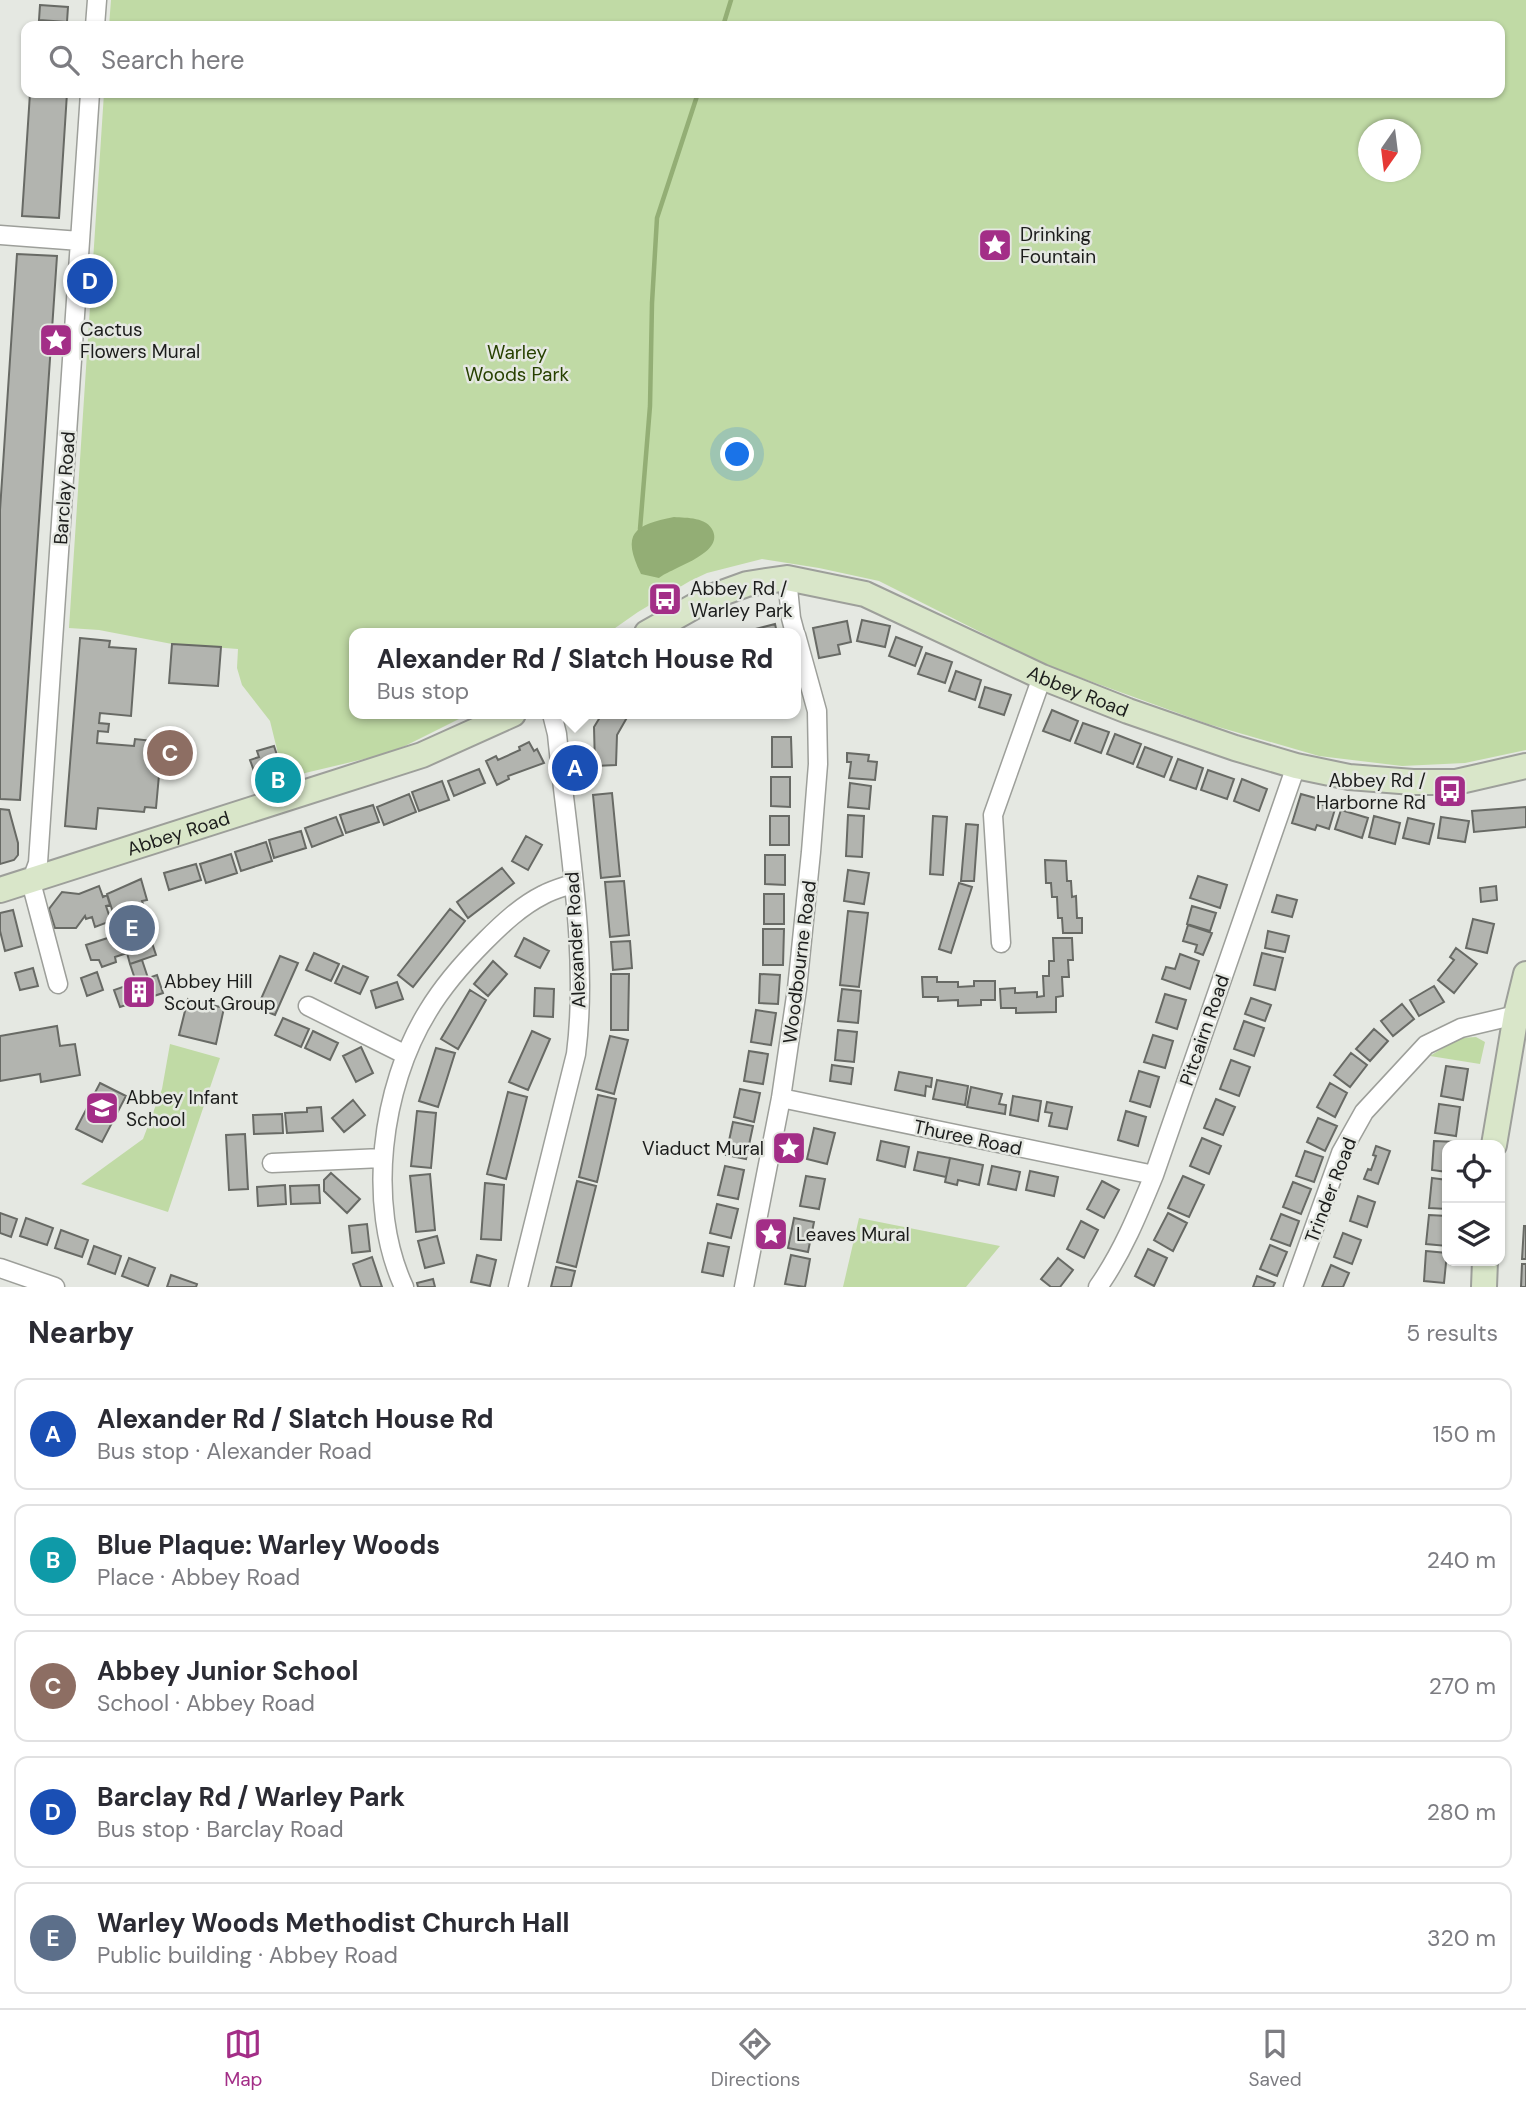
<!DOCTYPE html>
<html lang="en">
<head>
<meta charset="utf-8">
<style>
	body { margin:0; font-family:"DM Sans",sans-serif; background:#f7f7f7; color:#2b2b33 }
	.controls { position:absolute; right:21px; bottom:21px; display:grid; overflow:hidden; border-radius:14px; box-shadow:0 2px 5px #0004 }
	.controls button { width:63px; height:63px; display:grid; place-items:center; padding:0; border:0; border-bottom:2px solid #e1e1e2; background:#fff; color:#2b2b33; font:35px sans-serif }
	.compass { position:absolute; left:1358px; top:119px; width:63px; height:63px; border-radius:50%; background:#fff; box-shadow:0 2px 5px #0004; rotate:194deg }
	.you { position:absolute; left:738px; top:455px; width:24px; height:24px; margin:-18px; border:5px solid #fff; border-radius:50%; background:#1a73e8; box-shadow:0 0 0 10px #1a73e833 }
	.badge { display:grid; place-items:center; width:46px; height:46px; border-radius:50%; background:#a32e87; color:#fff; font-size:23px; font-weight:700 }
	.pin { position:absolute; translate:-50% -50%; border:4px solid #fff; box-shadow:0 2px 7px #0006 }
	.popup { position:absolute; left:349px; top:628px; width:452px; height:91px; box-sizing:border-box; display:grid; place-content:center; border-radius:14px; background:#fff; filter:drop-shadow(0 2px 5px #0005); font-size:23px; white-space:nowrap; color:#7c7c81 }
	.popup b { font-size:26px; color:#2b2b33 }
	.popup::after { content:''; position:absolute; left:50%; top:100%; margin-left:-14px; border:14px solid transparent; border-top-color:#fff }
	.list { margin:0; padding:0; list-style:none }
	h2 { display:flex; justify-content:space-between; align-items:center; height:91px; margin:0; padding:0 28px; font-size:30px }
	h2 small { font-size:23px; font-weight:400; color:#7c7c81 }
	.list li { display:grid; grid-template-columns:46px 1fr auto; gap:21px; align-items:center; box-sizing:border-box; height:112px; margin:0 14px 14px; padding:0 14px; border:2px solid #e1e1e2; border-radius:14px }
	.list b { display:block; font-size:26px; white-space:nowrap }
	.list p { margin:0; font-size:23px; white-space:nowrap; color:#7c7c81 }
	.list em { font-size:23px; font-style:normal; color:#7c7c81 }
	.icon { flex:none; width:38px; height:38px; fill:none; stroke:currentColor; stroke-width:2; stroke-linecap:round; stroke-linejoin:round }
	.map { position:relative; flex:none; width:1526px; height:1287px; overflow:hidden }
	.search { position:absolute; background:#fff; box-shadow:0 2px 5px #0004; left:21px; right:21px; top:21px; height:77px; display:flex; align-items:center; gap:18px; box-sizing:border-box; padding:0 24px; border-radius:14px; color:#7c7c81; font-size:26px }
	.sheet { height:721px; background:#fff }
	nav { display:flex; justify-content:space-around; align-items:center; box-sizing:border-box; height:98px; border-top:2px solid #e1e1e2; background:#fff; font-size:19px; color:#7c7c81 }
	nav a { display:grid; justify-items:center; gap:4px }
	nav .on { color:#a32e87 }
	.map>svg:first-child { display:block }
	.green { fill:#c0daa5; fill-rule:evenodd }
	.water { fill:#93ae75 }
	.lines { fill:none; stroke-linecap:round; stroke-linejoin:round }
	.stream { stroke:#93ae75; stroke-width:4.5 }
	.building { fill:#b2b4af; stroke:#686a65; stroke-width:2 }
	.street-casing { stroke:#9d9f9a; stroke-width:21 }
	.secondary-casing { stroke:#9d9f9a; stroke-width:28 }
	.street { stroke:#fff; stroke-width:18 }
	.secondary { stroke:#d9e6c9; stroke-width:24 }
	.labels { text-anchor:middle; stroke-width:5; stroke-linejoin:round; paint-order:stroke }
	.poi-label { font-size:19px; fill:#1c1d1c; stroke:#e5e8e2; text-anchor:start }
	.park-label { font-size:19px; fill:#274000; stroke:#e5e8e2 }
	.street-label { font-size:19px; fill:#1c1d1c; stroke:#e5e8e2 }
</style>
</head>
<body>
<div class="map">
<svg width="1526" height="1287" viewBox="0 0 1526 1287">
	<rect width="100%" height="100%" fill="#e5e8e2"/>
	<path class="green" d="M111,0H1526V750L1465,763L1402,766L1319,756L1208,724L1065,672L1036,660L879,581L819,568L762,559L707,573L690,581L638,612L608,633H354V714H469L405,746L381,755L284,778L270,721L242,685L237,668L238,649L172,644L99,630L69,628L104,93H1500V26H109ZM1368,130H1410V172H1368Z
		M1476,1037L1485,1042L1480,1064L1430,1056L1459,1038Z
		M170,1044L220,1058L168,1212L81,1184L143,1139L162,1089Z
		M859,1218L1000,1246L966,1287H843Z"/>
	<path class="water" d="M674,517C687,518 707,517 713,531C723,554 673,567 659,578L641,574C621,533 634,525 674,517Z"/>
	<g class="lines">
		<path class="stream" d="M723,26L731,0
			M640,529L650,406L652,303L657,218L698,93"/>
	</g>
	<path class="building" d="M40,5L68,7L67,22L39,20Z
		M30,93H67L59,218L22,216Z
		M17,254L57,256L20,800L0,799V510Z
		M862,620L890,626L885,647L857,641Z
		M847,621L851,642L838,645L840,654L819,658L813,628Z
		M775,624L777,633H749L748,631Z
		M896,637L922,647L915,666L889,656Z
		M80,638L110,641L109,647L136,649L131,716L100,713L99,723L109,724L108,732L98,731L97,743L134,746L135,739L162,742L156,808L145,807L144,812L98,808L96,829L65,826Z
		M172,644L221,647L218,686L169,683Z
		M926,653L952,662L945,683L918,674Z
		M956,671L981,680L975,700L949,691Z
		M985,687L1011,695L1004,715L979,707Z
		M1052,710L1078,721L1070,741L1043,731Z
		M602,714H629L617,735L616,765L595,766L594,727Z
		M1083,723L1109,732L1101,753L1075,743Z
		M1115,734L1141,744L1133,764L1107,754Z
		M772,737H791L792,767H772Z
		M529,742L534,751L537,749L544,763L508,776L509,779L497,785L486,761L496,756L498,760L520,750L519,747Z
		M274,746L280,764L254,771L250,760L259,757L257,751Z
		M1145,747L1172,757L1164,777L1137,767Z
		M847,753L869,755L868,761L877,762L875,780L849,778L851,762H847Z
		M1178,759L1203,768L1196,789L1170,780Z
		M479,769L485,783L454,796L448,781Z
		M1208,770L1234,779L1227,799L1201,790Z
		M771,777H790V807L771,806Z
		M1242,779L1267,789L1259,811L1234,801Z
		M442,781L449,800L419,811L412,792Z
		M850,783L871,786L869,809L848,807Z
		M612,793L620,876L601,878L593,795Z
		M409,794L416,812L384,825L377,807Z
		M1301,794L1319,799L1318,803L1335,809L1329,829L1317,825L1315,830L1292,823Z
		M373,805L379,822L346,833L340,815Z
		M1526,807V827L1474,832L1472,811Z
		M0,809L9,810L18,843V855L14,860L0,864Z
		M1341,810L1368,818L1362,838L1335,829Z
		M848,815L864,816L862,857L846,856Z
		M770,816H789V845H770Z
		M933,816L947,817L943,875L930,874Z
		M1374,816L1400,823L1395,844L1369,837Z
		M336,817L343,835L312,847L305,828Z
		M1441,817L1469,821L1465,842L1438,838Z
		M1408,818L1434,824L1429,844L1403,838Z
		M966,824L978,825L974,881H961Z
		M301,831L306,848L274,858L269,840Z
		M526,836L542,845L528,870L512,861Z
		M266,842L272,861L241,871L235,852Z
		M231,854L237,873L206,883L200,864Z
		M765,855H785V885L765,884Z
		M1045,860L1066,861L1067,881H1071L1072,897L1076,896L1077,918H1082V933H1063L1062,918H1058L1057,897H1052L1051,883H1046Z
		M196,864L201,880L169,890L164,873Z
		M502,868L514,883L468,918L457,902Z
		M848,870L869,873L864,904L844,901Z
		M1198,876L1227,885L1220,908L1190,898Z
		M141,879L147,900L142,901L149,921L145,922L156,955L130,964L127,953L115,957L116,962L102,967L99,960H91L86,945L120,934L107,894Z
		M624,881L629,935L610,937L605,882Z
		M959,883L972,887L951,953L939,949Z
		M99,886L103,897L107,895L110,905L106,906L111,921L95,927L92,917L86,919L85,916L76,928H55L49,909L62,892L79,894Z
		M1496,886L1497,900L1481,902L1480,888Z
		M764,894H784V924H764Z
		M1277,895L1297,900L1292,917L1272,912Z
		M1192,906L1216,913L1210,931L1187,924Z
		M450,909L465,921L413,987L398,975Z
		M13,910L22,946L5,951L0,931V913Z
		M848,911L868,913L859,987L840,985Z
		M1473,919L1494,924L1487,953L1466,948Z
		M1188,925L1212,933L1203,955L1195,952L1197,945L1183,941Z
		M763,929H784L783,965H763Z
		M1268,931L1289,936L1285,952L1265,948Z
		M524,938L549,951L540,968L515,956Z
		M1053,938H1072L1073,960H1068L1069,977H1062L1063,996L1056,997V1012L1016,1013V1008H1001L1000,989L1015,988V993L1037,992V997L1044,996L1043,976H1049V961H1054Z
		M630,941L632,968L613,970L611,942Z
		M1456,948L1477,964L1454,993L1438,980L1454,960L1450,957Z
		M314,953L339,964L331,981L306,970Z
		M1262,953L1283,958L1275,990L1254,985Z
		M1180,954L1199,961L1190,989L1162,979L1166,967L1175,969Z
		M280,956L298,963L275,1015L257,1008Z
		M142,960L148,978L136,982L130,964Z
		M493,961L507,974L488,996L474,984Z
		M343,966L368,977L360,994L335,983Z
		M33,968L38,986L20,990L15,973Z
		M97,972L103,990L87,996L81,978Z
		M611,974H629L628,1030H611Z
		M760,974L780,975L778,1004L759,1003Z
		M157,975L163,993L120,1007L114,990Z
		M922,977H937V982H958V987L974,986V981H995V1000H981V1005L958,1006V1000L938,1001V997H923Z
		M397,982L403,999L376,1008L371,991Z
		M1434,986L1444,1002L1419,1016L1410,1000Z
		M535,988L554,989L553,1017L534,1016Z
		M842,989L861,991L858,1023L838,1021Z
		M470,990L486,1000L458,1049L441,1039Z
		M1165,994L1186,1000L1177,1029L1156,1022Z
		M1251,998L1271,1005L1265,1021L1245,1014Z
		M188,999L224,1008L216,1044L179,1035Z
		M1402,1004L1414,1019L1393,1036L1381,1021Z
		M756,1010L776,1013L771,1045L751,1042Z
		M283,1018L309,1029L301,1047L275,1035Z
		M1244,1021L1264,1028L1254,1056L1234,1049Z
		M57,1026L60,1046L75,1044L80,1075L41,1082L40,1074L0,1081V1036Z
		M1374,1029L1388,1041L1370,1061L1356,1049Z
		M838,1030L857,1032L854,1062L835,1060Z
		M313,1031L338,1043L330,1060L305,1048Z
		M532,1031L550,1039L528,1090L509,1082Z
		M1153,1035L1173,1041L1165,1068L1144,1062Z
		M610,1036L628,1040L614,1094L596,1089Z
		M361,1047L373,1073L356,1082L343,1056Z
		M436,1048L455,1053L438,1107L419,1101Z
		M749,1051L768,1054L763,1084L744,1081Z
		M1351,1053L1367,1065L1350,1087L1334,1075Z
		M1231,1060L1250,1067L1239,1096L1220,1089Z
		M832,1065L853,1068L851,1084L830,1081Z
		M1446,1066L1468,1069L1463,1100L1441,1096Z
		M1139,1071L1159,1077L1150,1107L1130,1101Z
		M899,1072L932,1078L931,1087L926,1086L925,1096L895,1090Z
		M937,1080L968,1086L965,1105L933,1099Z
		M100,1083L126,1096L102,1142L76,1129Z
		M1330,1083L1347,1093L1335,1117L1317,1107Z
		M971,1087L1002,1094L999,1104L1006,1105L1005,1114L967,1107Z
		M740,1089L760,1093L754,1122L734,1117Z
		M508,1092L527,1097L506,1179L487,1174Z
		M598,1095L616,1099L597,1182L579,1177Z
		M1013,1096L1041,1101L1038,1121L1010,1115Z
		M1216,1099L1235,1107L1223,1135L1204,1128Z
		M353,1100L365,1115L344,1132L332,1118Z
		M1047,1102L1072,1107L1067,1129L1049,1126L1052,1113L1045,1112Z
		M1439,1104L1460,1107L1456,1136L1435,1133Z
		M321,1107L323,1131L287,1133L285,1113L307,1112V1108Z
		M417,1111L436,1113L431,1168L411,1166Z
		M1126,1111L1146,1117L1138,1146L1118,1140Z
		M282,1114L283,1133L254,1134L253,1115Z
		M1318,1118L1337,1126L1325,1151L1307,1142Z
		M733,1122L753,1126L746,1159L726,1155Z
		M814,1128L835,1133L827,1164L807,1159Z
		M245,1134L248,1189L229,1190L226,1135Z
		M1202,1138L1221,1146L1209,1174L1190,1166Z
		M881,1141L909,1147L905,1167L877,1160Z
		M1434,1141L1456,1142V1145H1447V1172L1432,1170Z
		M1376,1146L1390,1151L1378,1184L1364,1179L1368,1169L1371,1170L1376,1156L1373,1155Z
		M1305,1151L1323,1157L1314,1182L1296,1176Z
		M918,1152L950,1158L946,1177L914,1170Z
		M950,1158L983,1165L979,1185L958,1180L957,1185L945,1182Z
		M725,1166L744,1170L738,1199L718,1195Z
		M992,1166L1020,1172L1016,1190L988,1184Z
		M1030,1171L1058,1177L1054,1196L1026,1190Z
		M331,1173L360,1199L347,1213L324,1191V1180Z
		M430,1174L435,1230L416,1232L410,1176Z
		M806,1176L825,1179L819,1209L800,1206Z
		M1183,1176L1204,1185L1189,1217L1168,1208Z
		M1432,1178L1447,1180V1209L1429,1208Z
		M577,1181L596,1186L576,1267L557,1262Z
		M1102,1181L1119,1190L1104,1218L1087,1209Z
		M1293,1182L1311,1189L1301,1214L1283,1207Z
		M485,1183L504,1185L501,1240L481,1239Z
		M285,1185L286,1204L258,1206L257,1187Z
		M319,1185L320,1203L291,1204L290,1186Z
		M1358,1196L1375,1202L1367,1227L1350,1221Z
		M717,1204L738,1209L731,1238L710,1233Z
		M0,1213L17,1219L11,1237L0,1233Z
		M1168,1213L1187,1223L1173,1251L1154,1240Z
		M1281,1214L1299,1221L1290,1246L1271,1239Z
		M1429,1215L1447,1216V1246L1426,1244Z
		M26,1218L53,1228L47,1245L20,1236Z
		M794,1218L814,1222L808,1252L788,1248Z
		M1081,1221L1098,1230L1084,1258L1067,1249Z
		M367,1224L370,1251L352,1253L349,1226Z
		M1524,1226H1526V1259H1522Z
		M61,1230L88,1240L82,1257L55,1248Z
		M1343,1233L1361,1240L1352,1264L1334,1257Z
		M437,1236L444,1263L425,1268L418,1241Z
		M708,1243L729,1247L723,1276L702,1272Z
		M1270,1245L1287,1252L1277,1276L1260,1269Z
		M94,1246L121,1256L115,1274L88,1264Z
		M1148,1249L1167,1258L1154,1286L1135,1276Z
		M1426,1251L1447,1253L1444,1283L1424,1281Z
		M477,1255L496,1260L490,1286L471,1282Z
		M791,1255L810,1259L805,1287L785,1284Z
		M372,1257L382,1287H361L353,1264Z
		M129,1258L155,1268L148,1286L122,1276Z
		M1058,1258L1073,1270L1060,1287H1051L1041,1279Z
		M1522,1264H1526V1287H1521Z
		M1331,1265L1349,1273L1343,1287H1322Z
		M556,1267L575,1271L571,1287H551Z
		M171,1275L197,1284L196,1287H167Z
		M1257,1276L1275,1283L1273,1287H1253Z
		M433,1279L435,1287H418L417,1283Z"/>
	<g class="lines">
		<g class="street-casing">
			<path id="street" d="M95,26L97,0
				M0,235L80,241
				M787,578L791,618L795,633
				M1001,943L993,815L1042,677
				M58,984L31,882L38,863L90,93
				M308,1006L406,1055
				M781,1098L1154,1175
				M272,1163L382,1158
				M0,1268L55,1287
				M404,1287C366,1205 381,1087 428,1011C443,986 464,962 485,941C502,924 521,906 543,895C552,890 563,887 572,884
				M518,1287L576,1054C589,952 567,837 557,734L552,714
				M744,1287L781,1098L797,989L811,852L818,764L817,711L796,635
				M1098,1287C1122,1253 1138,1214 1154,1175L1296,766
				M1293,1287L1341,1153L1364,1112L1426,1045L1461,1028L1516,1015"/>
		</g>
		<g class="secondary-casing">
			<g id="secondary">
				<path id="s1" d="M647,633L711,597L747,584L787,578L865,594L1042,677L1128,711L1235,748L1296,766L1349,777L1413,782H1456L1526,766"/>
				<path id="s2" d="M0,890L422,755L513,714"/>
				<path d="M1494,1145L1516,1015L1526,974"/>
				<path d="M1484,1287L1485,1261"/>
			</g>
		</g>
		<use href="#street" class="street"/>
		<use href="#secondary" class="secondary"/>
	</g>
	<defs>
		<g id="sight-square" transform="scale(1.75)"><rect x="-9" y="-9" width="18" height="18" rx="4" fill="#a32e87" stroke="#e5e8e2"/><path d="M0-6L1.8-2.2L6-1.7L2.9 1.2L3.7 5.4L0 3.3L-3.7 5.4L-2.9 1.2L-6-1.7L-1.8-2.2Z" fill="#fff"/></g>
		<g id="bus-square" transform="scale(1.75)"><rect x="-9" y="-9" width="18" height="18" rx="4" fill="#a32e87" stroke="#e5e8e2"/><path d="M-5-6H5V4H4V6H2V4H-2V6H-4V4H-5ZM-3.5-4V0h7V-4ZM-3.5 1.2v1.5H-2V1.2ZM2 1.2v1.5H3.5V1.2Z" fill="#fff"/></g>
		<g id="building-square" transform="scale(1.75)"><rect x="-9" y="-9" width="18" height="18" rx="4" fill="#a32e87" stroke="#e5e8e2"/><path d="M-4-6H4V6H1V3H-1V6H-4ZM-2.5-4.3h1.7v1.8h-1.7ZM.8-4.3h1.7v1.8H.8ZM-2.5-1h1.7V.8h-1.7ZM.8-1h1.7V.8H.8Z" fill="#fff"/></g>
		<g id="school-square" transform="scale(1.75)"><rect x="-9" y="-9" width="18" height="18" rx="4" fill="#a32e87" stroke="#e5e8e2"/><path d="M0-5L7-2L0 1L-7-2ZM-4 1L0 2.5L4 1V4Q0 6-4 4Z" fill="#fff"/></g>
	</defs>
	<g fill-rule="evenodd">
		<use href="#sight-square" x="995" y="245"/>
		<use href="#sight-square" x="56" y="340"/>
		<use href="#bus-square" x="665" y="599"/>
		<use href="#bus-square" x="1450" y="791"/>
		<use href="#building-square" x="139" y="992"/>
		<use href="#school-square" x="102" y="1108"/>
		<use href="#sight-square" x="789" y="1148"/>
		<use href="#sight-square" x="771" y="1234"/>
	</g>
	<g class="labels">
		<g class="poi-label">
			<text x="1020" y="241">Drinking<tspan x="1020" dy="22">Fountain</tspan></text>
			<text x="80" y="336">Cactus<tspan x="80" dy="22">Flowers Mural</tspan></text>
			<text x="690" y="595">Abbey Rd /<tspan x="690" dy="22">Warley Park</tspan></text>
			<text x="1426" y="787" text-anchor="end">Abbey Rd /<tspan x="1426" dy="22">Harborne Rd</tspan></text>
			<text x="164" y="988">Abbey Hill<tspan x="164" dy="22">Scout Group</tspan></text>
			<text x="126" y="1104">Abbey Infant<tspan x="126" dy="22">School</tspan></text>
			<text x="764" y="1155" text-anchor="end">Viaduct Mural</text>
			<text x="796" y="1241">Leaves Mural</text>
		</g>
		<g class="park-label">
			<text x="517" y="359">Warley<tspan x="517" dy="22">Woods Park</tspan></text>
		</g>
		<g class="street-label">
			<text transform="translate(64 488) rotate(-86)" y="7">Barclay Road</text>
			<text dy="7" stroke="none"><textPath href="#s1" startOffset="466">Abbey Road</textPath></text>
			<text dy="7" stroke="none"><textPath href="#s2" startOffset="187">Abbey Road</textPath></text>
			<text transform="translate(575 940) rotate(-93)" y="7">Alexander Road</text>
			<text transform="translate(799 962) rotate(-83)" y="7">Woodbourne Road</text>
			<text transform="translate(1204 1030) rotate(-71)" y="7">Pitcairn Road</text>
			<text transform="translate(968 1137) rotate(12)" y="7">Thuree Road</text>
			<text transform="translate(1330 1190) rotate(-69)" y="7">Trinder Road</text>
		</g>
	</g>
</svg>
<div class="controls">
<button><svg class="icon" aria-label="locate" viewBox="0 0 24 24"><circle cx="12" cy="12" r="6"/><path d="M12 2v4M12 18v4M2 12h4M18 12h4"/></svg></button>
<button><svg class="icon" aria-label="layers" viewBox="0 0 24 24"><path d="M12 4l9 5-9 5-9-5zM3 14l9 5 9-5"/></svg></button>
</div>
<svg class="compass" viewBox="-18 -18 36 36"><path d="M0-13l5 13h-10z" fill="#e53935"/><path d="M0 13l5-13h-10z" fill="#7c7c81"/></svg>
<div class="you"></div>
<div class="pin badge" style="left:575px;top:768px;background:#1a4fb4">A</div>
<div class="popup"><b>Alexander Rd / Slatch House Rd</b>Bus stop</div>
<div class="pin badge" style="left:278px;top:780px;background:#0f9aa8">B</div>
<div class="pin badge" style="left:170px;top:753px;background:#8d6e63">C</div>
<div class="pin badge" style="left:90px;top:281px;background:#1a4fb4">D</div>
<div class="pin badge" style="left:132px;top:928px;background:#5c6f8a">E</div>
<div class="search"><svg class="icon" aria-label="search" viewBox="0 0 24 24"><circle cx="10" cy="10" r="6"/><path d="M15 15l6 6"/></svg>Search here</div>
</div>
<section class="sheet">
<h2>Nearby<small>5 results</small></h2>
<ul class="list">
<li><span class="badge" style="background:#1a4fb4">A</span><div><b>Alexander Rd / Slatch House Rd</b><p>Bus stop · Alexander Road</p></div><em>150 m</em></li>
<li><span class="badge" style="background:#0f9aa8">B</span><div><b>Blue Plaque: Warley Woods</b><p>Place · Abbey Road</p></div><em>240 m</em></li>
<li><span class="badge" style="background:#8d6e63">C</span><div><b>Abbey Junior School</b><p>School · Abbey Road</p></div><em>270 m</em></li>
<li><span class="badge" style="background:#1a4fb4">D</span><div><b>Barclay Rd / Warley Park</b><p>Bus stop · Barclay Road</p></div><em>280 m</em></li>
<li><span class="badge" style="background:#5c6f8a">E</span><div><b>Warley Woods Methodist Church Hall</b><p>Public building · Abbey Road</p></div><em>320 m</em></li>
</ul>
</section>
<nav>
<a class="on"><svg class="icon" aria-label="map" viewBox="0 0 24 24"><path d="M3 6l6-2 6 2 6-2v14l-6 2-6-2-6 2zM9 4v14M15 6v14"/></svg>Map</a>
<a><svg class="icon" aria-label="directions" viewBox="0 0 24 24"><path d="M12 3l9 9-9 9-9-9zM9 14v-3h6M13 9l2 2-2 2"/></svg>Directions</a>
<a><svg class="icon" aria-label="saved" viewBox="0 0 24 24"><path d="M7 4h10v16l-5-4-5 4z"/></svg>Saved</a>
</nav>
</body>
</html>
